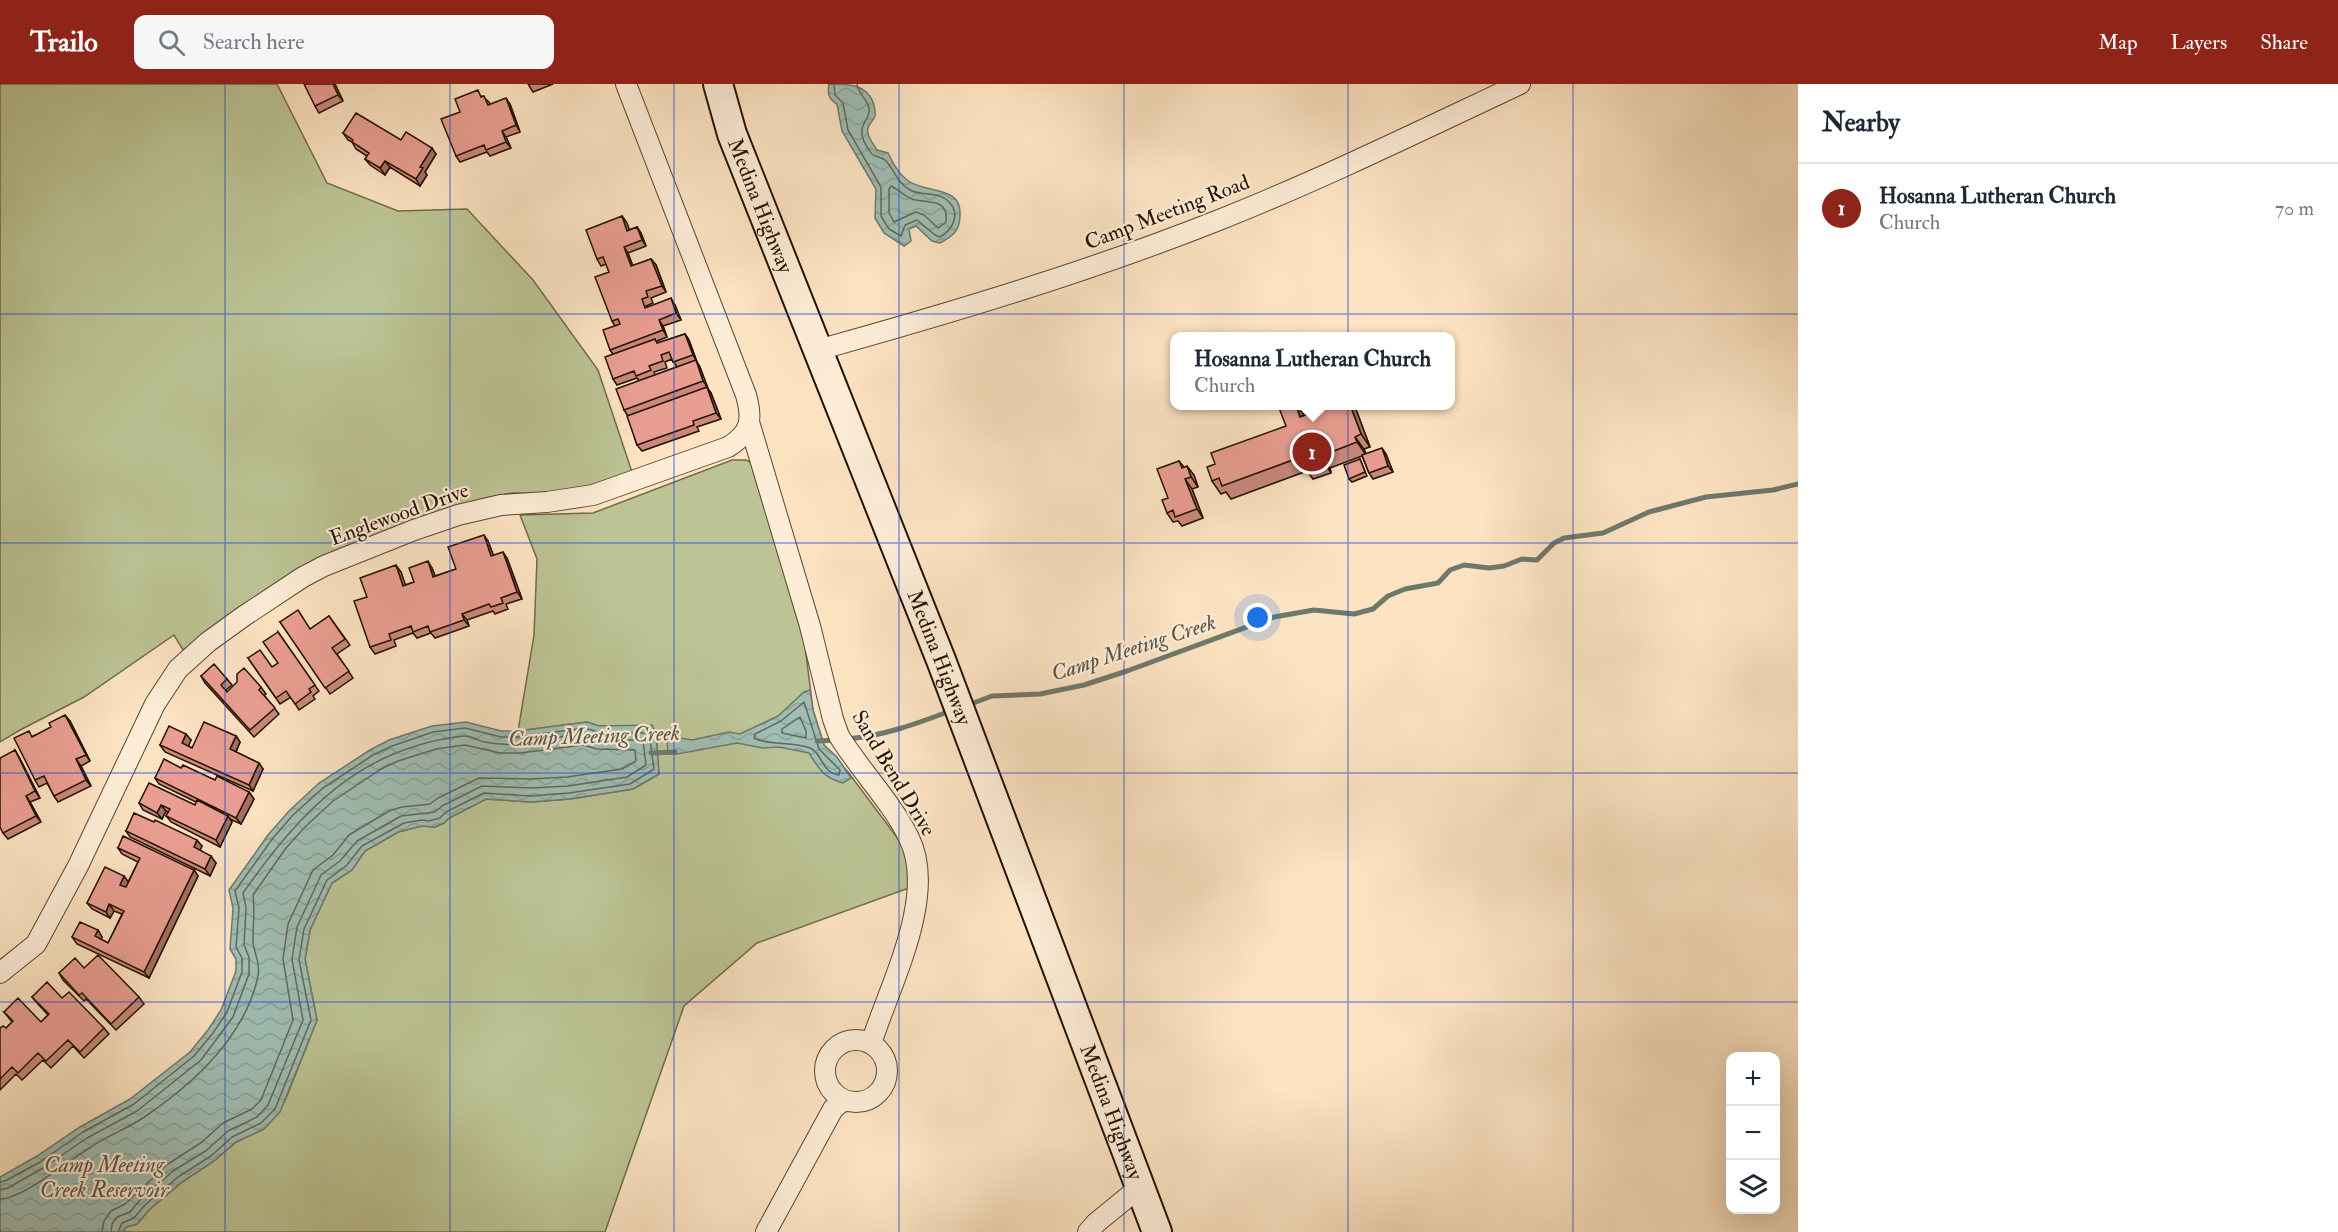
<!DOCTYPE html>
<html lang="en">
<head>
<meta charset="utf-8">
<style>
	body { margin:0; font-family:"IM FELL Double Pica",serif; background:#f6f6f7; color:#1f2937 }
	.controls { position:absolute; right:18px; bottom:18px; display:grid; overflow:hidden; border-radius:12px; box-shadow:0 6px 24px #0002 }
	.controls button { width:54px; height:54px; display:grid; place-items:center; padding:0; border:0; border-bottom:2px solid #e0e1e3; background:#fff; color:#1f2937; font:30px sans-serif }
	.you { position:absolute; left:1258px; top:534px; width:21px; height:21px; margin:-15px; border:4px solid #fff; border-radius:50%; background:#1a73e8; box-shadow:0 0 0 9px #1a73e833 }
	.badge { display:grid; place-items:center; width:39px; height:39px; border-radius:50%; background:#8f2418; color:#fff; font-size:20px; font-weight:700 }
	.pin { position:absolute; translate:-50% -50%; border:3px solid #fff; box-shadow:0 2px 6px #0006 }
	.popup { position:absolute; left:1170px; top:248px; width:285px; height:78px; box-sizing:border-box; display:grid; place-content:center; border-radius:12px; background:#fff; filter:drop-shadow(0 2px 4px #0005); font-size:20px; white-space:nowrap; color:#747a83 }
	.popup b { font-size:22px; color:#1f2937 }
	.popup::after { content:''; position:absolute; left:50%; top:100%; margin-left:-12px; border:12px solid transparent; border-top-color:#fff }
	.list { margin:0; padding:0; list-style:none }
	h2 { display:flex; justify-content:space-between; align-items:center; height:78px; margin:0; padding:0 24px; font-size:26px }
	h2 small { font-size:20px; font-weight:400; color:#747a83 }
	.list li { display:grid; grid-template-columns:39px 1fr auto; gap:18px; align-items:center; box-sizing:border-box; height:90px; padding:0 24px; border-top:2px solid #e0e1e3 }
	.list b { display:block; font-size:22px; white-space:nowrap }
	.list p { margin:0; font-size:20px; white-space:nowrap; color:#747a83 }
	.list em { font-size:20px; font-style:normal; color:#747a83 }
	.icon { flex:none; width:33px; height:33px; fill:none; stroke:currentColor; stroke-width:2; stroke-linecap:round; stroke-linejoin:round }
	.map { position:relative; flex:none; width:1798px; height:1148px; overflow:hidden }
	header { display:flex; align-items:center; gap:36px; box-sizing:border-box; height:84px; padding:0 30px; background:#8f2418; color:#fff }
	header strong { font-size:28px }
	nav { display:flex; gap:33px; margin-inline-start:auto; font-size:21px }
	.search { width:420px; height:54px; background:#f6f6f7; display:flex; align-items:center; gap:15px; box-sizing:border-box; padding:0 21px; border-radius:12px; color:#747a83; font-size:22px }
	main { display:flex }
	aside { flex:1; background:#fff }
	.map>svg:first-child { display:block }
	.grass { fill:#bcc495; stroke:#706a4a; stroke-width:1.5 }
	.water { fill:url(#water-waves); stroke:#6e796c; stroke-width:1.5 }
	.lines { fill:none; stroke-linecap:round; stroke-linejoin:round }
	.shore { stroke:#62685a; stroke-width:1.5 }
	.stream { stroke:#6e796c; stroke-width:5 }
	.minor-casing { stroke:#5a4630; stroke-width:22 }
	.secondary-casing { stroke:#241100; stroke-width:32 }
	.minor { stroke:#fdedd7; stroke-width:20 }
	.secondary { stroke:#fdedd7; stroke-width:28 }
	.wall { fill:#c8887d; stroke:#241100; stroke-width:1.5; fill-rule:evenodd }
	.shaded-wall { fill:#a36f66; stroke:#241100; stroke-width:1.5 }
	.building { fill:#e99e91; stroke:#241100; stroke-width:1.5 }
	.grid { fill:none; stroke:#1d4ed8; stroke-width:1.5; stroke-opacity:0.55 }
	.labels { text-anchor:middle; stroke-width:4.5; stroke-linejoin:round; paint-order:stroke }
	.street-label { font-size:21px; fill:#241100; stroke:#fdedd7 }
	.water-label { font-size:22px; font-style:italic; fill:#555648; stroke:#fdedd7 }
</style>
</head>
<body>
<header>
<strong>Trailo</strong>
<div class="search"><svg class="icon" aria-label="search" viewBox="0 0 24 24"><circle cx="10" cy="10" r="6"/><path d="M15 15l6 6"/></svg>Search here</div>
<nav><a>Map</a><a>Layers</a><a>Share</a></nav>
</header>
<main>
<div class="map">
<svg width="1798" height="1148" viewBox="0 0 1798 1148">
	<defs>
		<pattern id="water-waves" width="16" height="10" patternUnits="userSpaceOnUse" patternTransform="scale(1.5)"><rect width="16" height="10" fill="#9fbeb4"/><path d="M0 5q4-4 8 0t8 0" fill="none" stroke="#89a299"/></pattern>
	</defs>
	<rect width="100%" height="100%" fill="#fce3c2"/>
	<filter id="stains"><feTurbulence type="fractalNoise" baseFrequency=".00333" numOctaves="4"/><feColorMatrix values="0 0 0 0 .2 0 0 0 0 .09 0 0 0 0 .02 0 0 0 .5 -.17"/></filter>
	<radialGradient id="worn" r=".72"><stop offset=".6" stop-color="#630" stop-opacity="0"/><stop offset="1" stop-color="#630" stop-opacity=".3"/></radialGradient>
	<path class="grass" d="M0,0H277L327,99L398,127L467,125L533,196L598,286L632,388L566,410L512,409L481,415L334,467L298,486L183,566L174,551L84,613L20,646L0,658Z
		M732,376H746L754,380L803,546L813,626L824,661L848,688L905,764L908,774L909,804L757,859L684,922L605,1148H123L126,1143L137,1140L149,1126L182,1098L214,1077L236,1058L264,1045L285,1017L317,936L305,875L310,846L332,799L352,786L365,767L398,748L422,742L435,743L444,739L449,734L486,715L531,718L570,715L633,705L659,690L656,649L652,642H599L587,638L518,647L534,551L537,475L520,431L593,429Z"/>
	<path class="water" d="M829,0C848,0 866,0 873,18C874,22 876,27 875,32C873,38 866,41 868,49C869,55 874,61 877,66L888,69C893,79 898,89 907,96C923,110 962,100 960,131C960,147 953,152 940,159L932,157L916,142L909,145L911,157L904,162L884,149L875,134L876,105L842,47L837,20C829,15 827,10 829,0Z
		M810,606L813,626L824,661L837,673L851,694L843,699C824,694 819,685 809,669L779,663L763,664L737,659L677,670H668L667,652L692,656L729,648L740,650L778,632L804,608Z
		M466,638L501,647H518L587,638L599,642L652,641L656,649L659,690L633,705L570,715L531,718L486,715L449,734L444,739L435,743L422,742L398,748L365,767L352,786L332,799L310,846L305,875L317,936L280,1028L264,1045L236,1058L214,1077L182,1098L149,1126L137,1140L126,1143L123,1148H0V1093L37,1072L80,1043L130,1015L190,968L208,946L221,926L236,887V875L230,865L233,824L229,806L268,751L289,727L319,699L370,666L389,656L432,642Z"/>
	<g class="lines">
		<path class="shore" d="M834,0L835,11L843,19L848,46L881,103V132L889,145L901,152L905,141L917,136L935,151L940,153C951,147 961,132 950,119C940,107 924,112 912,107C897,100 895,86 885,76C881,73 876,73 872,70C868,66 862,55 862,50C860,39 871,34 869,24C867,15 858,9 857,0
			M891,102C898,105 904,112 912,115C927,120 949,113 946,138L938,144L924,131L916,128L894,138L889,129V105Z
			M804,618L819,665L840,686L839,691C821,689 823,669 810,664C793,657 768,662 754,654L755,650L781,637Z
			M800,633L806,647V654L782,649V645Z
			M0,1098L5,1097L40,1078L83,1048L134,1020L194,972L213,949L227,928L242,888V874L236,863L239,824L235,807L273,754L293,731L323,704L373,671L392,662L433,648L465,644L501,653H518L585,644L598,648L649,649L654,685L630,700L569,709L531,712L484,709L446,728L440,734L429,737L422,736L404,739L362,762L346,782L327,796L304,845L299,876L311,936L275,1025L261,1039L232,1053L211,1072L178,1093L145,1121L134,1134L122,1139L118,1148
			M0,1106L8,1104L43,1084L87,1054L137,1027L201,976L233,933L249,890V873L244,861L246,824L243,809C300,728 359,664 463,652C471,651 477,656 484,658C495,660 506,661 516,660C538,660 562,649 584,652C594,653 601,656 611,656C622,657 633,655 643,657L646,681L627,693L568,702L531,704L482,702L442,722L435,728L401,732L357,757L340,777L321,791L297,843L292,875L303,936L268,1021L257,1033L228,1047L207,1066L173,1087L140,1116L130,1128L117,1133L112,1140L111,1148
			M0,1115C24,1114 69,1076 91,1063C107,1052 126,1045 143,1034C192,1001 245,953 258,892C261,877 253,869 253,856C253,841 255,826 253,811L286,764L305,743L333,717L381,685L398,677L436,665L465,661L500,669H520L583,661L597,665L635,666L636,677L622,685L567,693L531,695L479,694L438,714L430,720L402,723L389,727L349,751L333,771L313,786L288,840L283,875L293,936L261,1016L252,1025L223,1039L202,1058L168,1080L125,1120L111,1127L104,1137L102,1148"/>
		<path class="stream" d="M968,621L992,612L1040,610L1084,601L1127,587L1274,533L1314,526L1354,530L1373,525L1388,512L1405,505L1438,499L1450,486L1464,481L1489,484L1504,482L1522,475L1537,476L1554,459L1564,454L1603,449L1649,428L1706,413L1773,406L1798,400
			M847,655C883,652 916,640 950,627
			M817,657L837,656
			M651,669L675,668"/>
		<g class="minor-casing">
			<path id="minor" d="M818,266C954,228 1088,188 1219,136C1322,95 1420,47 1520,0
				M749,338L810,542L833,635L839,652C860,686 893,720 909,754C938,812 889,902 871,960
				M0,889L36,860L78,782L155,620L178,585L208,558L244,532L303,493L324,482L414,446L458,431L501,421L547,418L593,411L728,363C751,349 753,336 746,311L626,0
				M825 987a31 31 0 1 1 62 0a31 31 0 1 1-62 0Z
				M766,1148L833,1025L844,1016
				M1088,1148L1096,1139L1140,1103"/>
		</g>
		<g class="secondary-casing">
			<g id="secondary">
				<path id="s1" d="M718,0L732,50L941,576L1157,1148"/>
			</g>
		</g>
		<use href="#minor" class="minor"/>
		<use href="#secondary" class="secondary"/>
	</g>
	<path class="wall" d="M335,0L343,17L319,29L315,22Z
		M528,0H553L533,8Z
		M482,12L489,18L490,20H510L520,48L506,53L511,64L490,72L487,68L460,78L456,72L460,28Z
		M343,49L401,56L436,70L425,88L427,91L420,102L390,83L385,91L370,81L365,75L367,72L356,65L352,58L348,56Z
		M622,132L627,139L629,146L637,143L641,149L646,162L628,169L633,182L651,175L656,181L666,208L651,214L653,219L646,222L647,223L675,221L681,236L663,242L667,253L657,257L658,259L685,250L689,256L697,278L700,283L707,304L711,309L721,335L697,343L699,347L642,367L637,361L628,332L624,326L639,297L637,294L617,301L613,295V270L610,266L615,242L612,237L609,188L606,180L601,182L597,175ZM672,275L677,283L655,291L654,288L667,284L665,278Z
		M1287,321H1297L1304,331L1308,330L1314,321H1352L1357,328L1370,363L1364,365L1366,370H1386L1393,388L1373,395L1369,389L1362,372L1330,384L1331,389L1313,395L1307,387L1231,415L1226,408L1221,410L1212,397L1215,380L1286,342Z
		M1360,375L1367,392L1352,398L1349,395Z
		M1179,377L1184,383L1194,391L1198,403L1192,405L1203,434L1182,442L1178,437L1173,438L1167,429L1168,414Z
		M488,457L493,471L507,474L522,515L506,520L508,525L495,530L493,527L467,536L469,542L435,554L431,549L417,554L413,549L394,556L396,562L375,570L370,563L367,513L401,488L405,501L414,498L432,484L435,492L456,485Z
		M329,532L350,561L337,570L353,594L330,610L280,538L310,545Z
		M278,548L319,607L313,612L315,615L299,626L291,613L280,620L248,574L272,583L278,579Z
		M201,592L227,595L232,601L226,606L227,608L261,603L266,610L264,611L279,630L254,653L205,599Z
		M70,637L90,677L81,682L91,702L58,718L54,712L47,699L39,703L35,696L33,652Z
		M236,652L240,658L236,668L259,679L263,685L253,707L165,668L160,661L191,656L188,662L192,664Z
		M15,666L19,673L40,714L30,718L41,738L8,755L3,749Z
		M181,684L249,708L254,715L241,740L230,735L232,738L220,763L171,738L166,732L168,728L166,727L162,735L143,726L139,719L195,721L196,718L159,700L155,694Z
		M126,747L202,762L200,766L216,779L210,792L130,753Z
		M118,764L194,786L198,792L149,894L77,860L72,853L98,846L102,853L101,855L108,859L122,830L114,827L110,834L92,825L87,819L124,792L128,798L138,778L122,770Z
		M84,884L139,913L144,920L116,946L86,915L84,917L63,896L59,889Z
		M32,913L62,914L104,944L109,950L84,974L73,962L51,984L43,976L22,996L16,990L0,1006V944H6L12,938L4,928L41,938L48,931L37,919Z"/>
	<path class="shaded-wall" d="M333,0H335L343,17L338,11Z
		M506,14L510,20L520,48L516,41Z
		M502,47L506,53L511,64L506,58Z
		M432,64L436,70L425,88L427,91L420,102L416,95L420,83Z
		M385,77L390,83L385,91L380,84Z
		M622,132L627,139L632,153L627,147Z
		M637,143L641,149L646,162L642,156Z
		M624,163L628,169L635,189L631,182Z
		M651,175L656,181L666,208L662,202Z
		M671,214L675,221L681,236L676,229Z
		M659,236L663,242L667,253L663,246Z
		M685,250L689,256L697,278L693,271Z
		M696,276L700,283L708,304L703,297Z
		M707,303L711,309L721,335L716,329Z
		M1296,321H1297L1304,331L1300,333Z
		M1350,321H1352L1357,328L1370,363L1361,350Z
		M1355,353L1364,365L1366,371L1357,358Z
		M1382,364L1386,370L1393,388L1388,382Z
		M1321,372L1330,384L1331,389L1323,376Z
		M1187,382L1194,391L1198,403L1191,393Z
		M1185,395L1192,405L1203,434L1197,425Z
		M484,451L488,457L496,478L491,472Z
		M503,468L507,474L522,515L517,508Z
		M428,477L432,484L438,499L433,493Z
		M396,481L401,488L408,508L403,502Z
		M462,530L467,536L469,542L464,536Z
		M65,631L70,637L90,677L86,671Z
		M186,650L191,656L187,666L182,659Z
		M236,652L240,658L234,672L230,665Z
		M15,666L19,673L40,714L35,707Z
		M76,675L81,682L91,702L86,696Z
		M259,679L263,685L253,707L249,701Z
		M249,708L254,715L241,740L236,734Z
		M26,712L30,718L41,738L36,732Z
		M161,721L166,727L162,735L157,729Z
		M228,732L232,738L220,763L216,756Z
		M197,756L202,762L198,770L194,763Z
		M211,772L216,779L210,792L205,785Z
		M194,786L198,792L149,894L144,888Z
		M124,792L129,799L125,807L120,801Z
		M109,820L114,827L110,834L106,828Z
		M98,846L102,853L99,859L95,852Z"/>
	<path class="building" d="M304,0H333L338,11L315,22Z
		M478,6L481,13L484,12L488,21L506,14L516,41L502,47L506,58L486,66L484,61L456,72L441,35L460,28L455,15Z
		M356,29L401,56L406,48L432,64L420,83L423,84L416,95L385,77L380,84L365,75L369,69L352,58L353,56L343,49Z
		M622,132L627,147L637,143L642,156L624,163L631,182L651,175L662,202L646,207L648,213L642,215L645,224L671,214L676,229L659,236L663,246L610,266L603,246L620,240L618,235L612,237L595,193L609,188L603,173L597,175L586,146Z
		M685,250L693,271L673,278L669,268L661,271L663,277L649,282L651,286L636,292L634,287L613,295L605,273L655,255L657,259Z
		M696,276L703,297L624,326L616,305Z
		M707,303L716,329L693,337L694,341L637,361L627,332Z
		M1287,321H1296L1300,333L1308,330L1306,324L1314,321H1350L1361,350L1355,353L1357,358L1321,372L1323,376L1304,383L1301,373L1222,402L1219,394L1212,397L1207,383L1215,380L1211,369L1286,342L1279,324Z
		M1382,364L1388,382L1369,389L1362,371Z
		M1360,375L1365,388L1349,395L1344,381Z
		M1179,377L1182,384L1187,382L1191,393L1185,395L1197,425L1175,433L1173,426L1167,429L1162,416L1168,414L1157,385Z
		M484,451L491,472L503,468L517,508L501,514L503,519L491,523L489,520L462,530L464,536L430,548L428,542L413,548L411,542L389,550L391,556L370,563L354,517L367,513L360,494L396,481L403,502L414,498L409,484L428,477L433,493L456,485L448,463Z
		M298,526L310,545L329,532L345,555L332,564L349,587L325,604L280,538Z
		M278,548L315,601L309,605L311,608L295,620L286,607L276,614L248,574L260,566L272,583L278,579L263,558Z
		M214,580L227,595L221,601L227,608L237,598V590L244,584L261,603L259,606L275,624L250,646L201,592Z
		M65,631L86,671L76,675L86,696L54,712L44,692L35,696L14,654L29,647L32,653L51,643L49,639Z
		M204,638L236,652L230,665L259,679L249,701L160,661L169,642L186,650L182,659L192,664Z
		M15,666L35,707L26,712L36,732L3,749L0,743V674Z
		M164,675L181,684L183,681L215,696L217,692L249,708L236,734L155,694Z
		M149,699L195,721L197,716L228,732L216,756L166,732L170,725L161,721L157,729L139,719Z
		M134,729L154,738L155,736L197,756L194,763L211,772L205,785L126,747Z
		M123,752L194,786L144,888L72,853L80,838L98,846L95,852L108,859L124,827L109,820L106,828L87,819L105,783L124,792L120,801L126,803L140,774L118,764Z
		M98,871L139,913L111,940L82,909L79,911L59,889L75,874L84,884Z
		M47,898L62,914L69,908L104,944L80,968L68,956L46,977L38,969L18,989L12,983L0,995V944L3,942L6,944L13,937L4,928L18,914L41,938L49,930L32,913Z"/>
	<path class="grid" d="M225,0V1148M450,0V1148M674,0V1148M899,0V1148M1124,0V1148M1348,0V1148M1573,0V1148M0,230H1798M0,459H1798M0,689H1798M0,918H1798"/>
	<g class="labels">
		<g class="street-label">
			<text dy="7" stroke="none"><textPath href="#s1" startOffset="129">Medina Highway</textPath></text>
			<text transform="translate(1167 128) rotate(-21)" y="7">Camp Meeting Road</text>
			<text transform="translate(399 430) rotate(-20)" y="7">Englewood Drive</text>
			<text dy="7" stroke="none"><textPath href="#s1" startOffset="615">Medina Highway</textPath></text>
			<text transform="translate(894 689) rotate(59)" y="7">Sand Bend Drive</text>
			<text dy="7" stroke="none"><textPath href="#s1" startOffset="1101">Medina Highway</textPath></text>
		</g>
		<g class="water-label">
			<text transform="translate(1133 563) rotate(-18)" y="8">Camp Meeting Creek</text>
			<text transform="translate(594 651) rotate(-2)" y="8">Camp Meeting Creek</text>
			<text x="104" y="1088">Camp Meeting<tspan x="104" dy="25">Creek Reservoir</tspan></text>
		</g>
	</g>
	<rect width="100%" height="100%" filter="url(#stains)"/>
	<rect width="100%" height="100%" fill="url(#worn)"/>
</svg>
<div class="controls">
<button>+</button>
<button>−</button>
<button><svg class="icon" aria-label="layers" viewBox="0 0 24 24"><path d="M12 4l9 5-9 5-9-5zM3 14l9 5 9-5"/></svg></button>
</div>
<div class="you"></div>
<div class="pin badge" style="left:1312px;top:368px">1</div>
<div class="popup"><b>Hosanna Lutheran Church</b>Church</div>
</div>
<aside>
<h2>Nearby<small></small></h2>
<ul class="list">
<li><span class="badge">1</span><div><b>Hosanna Lutheran Church</b><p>Church</p></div><em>70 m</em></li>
</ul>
</aside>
</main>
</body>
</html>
